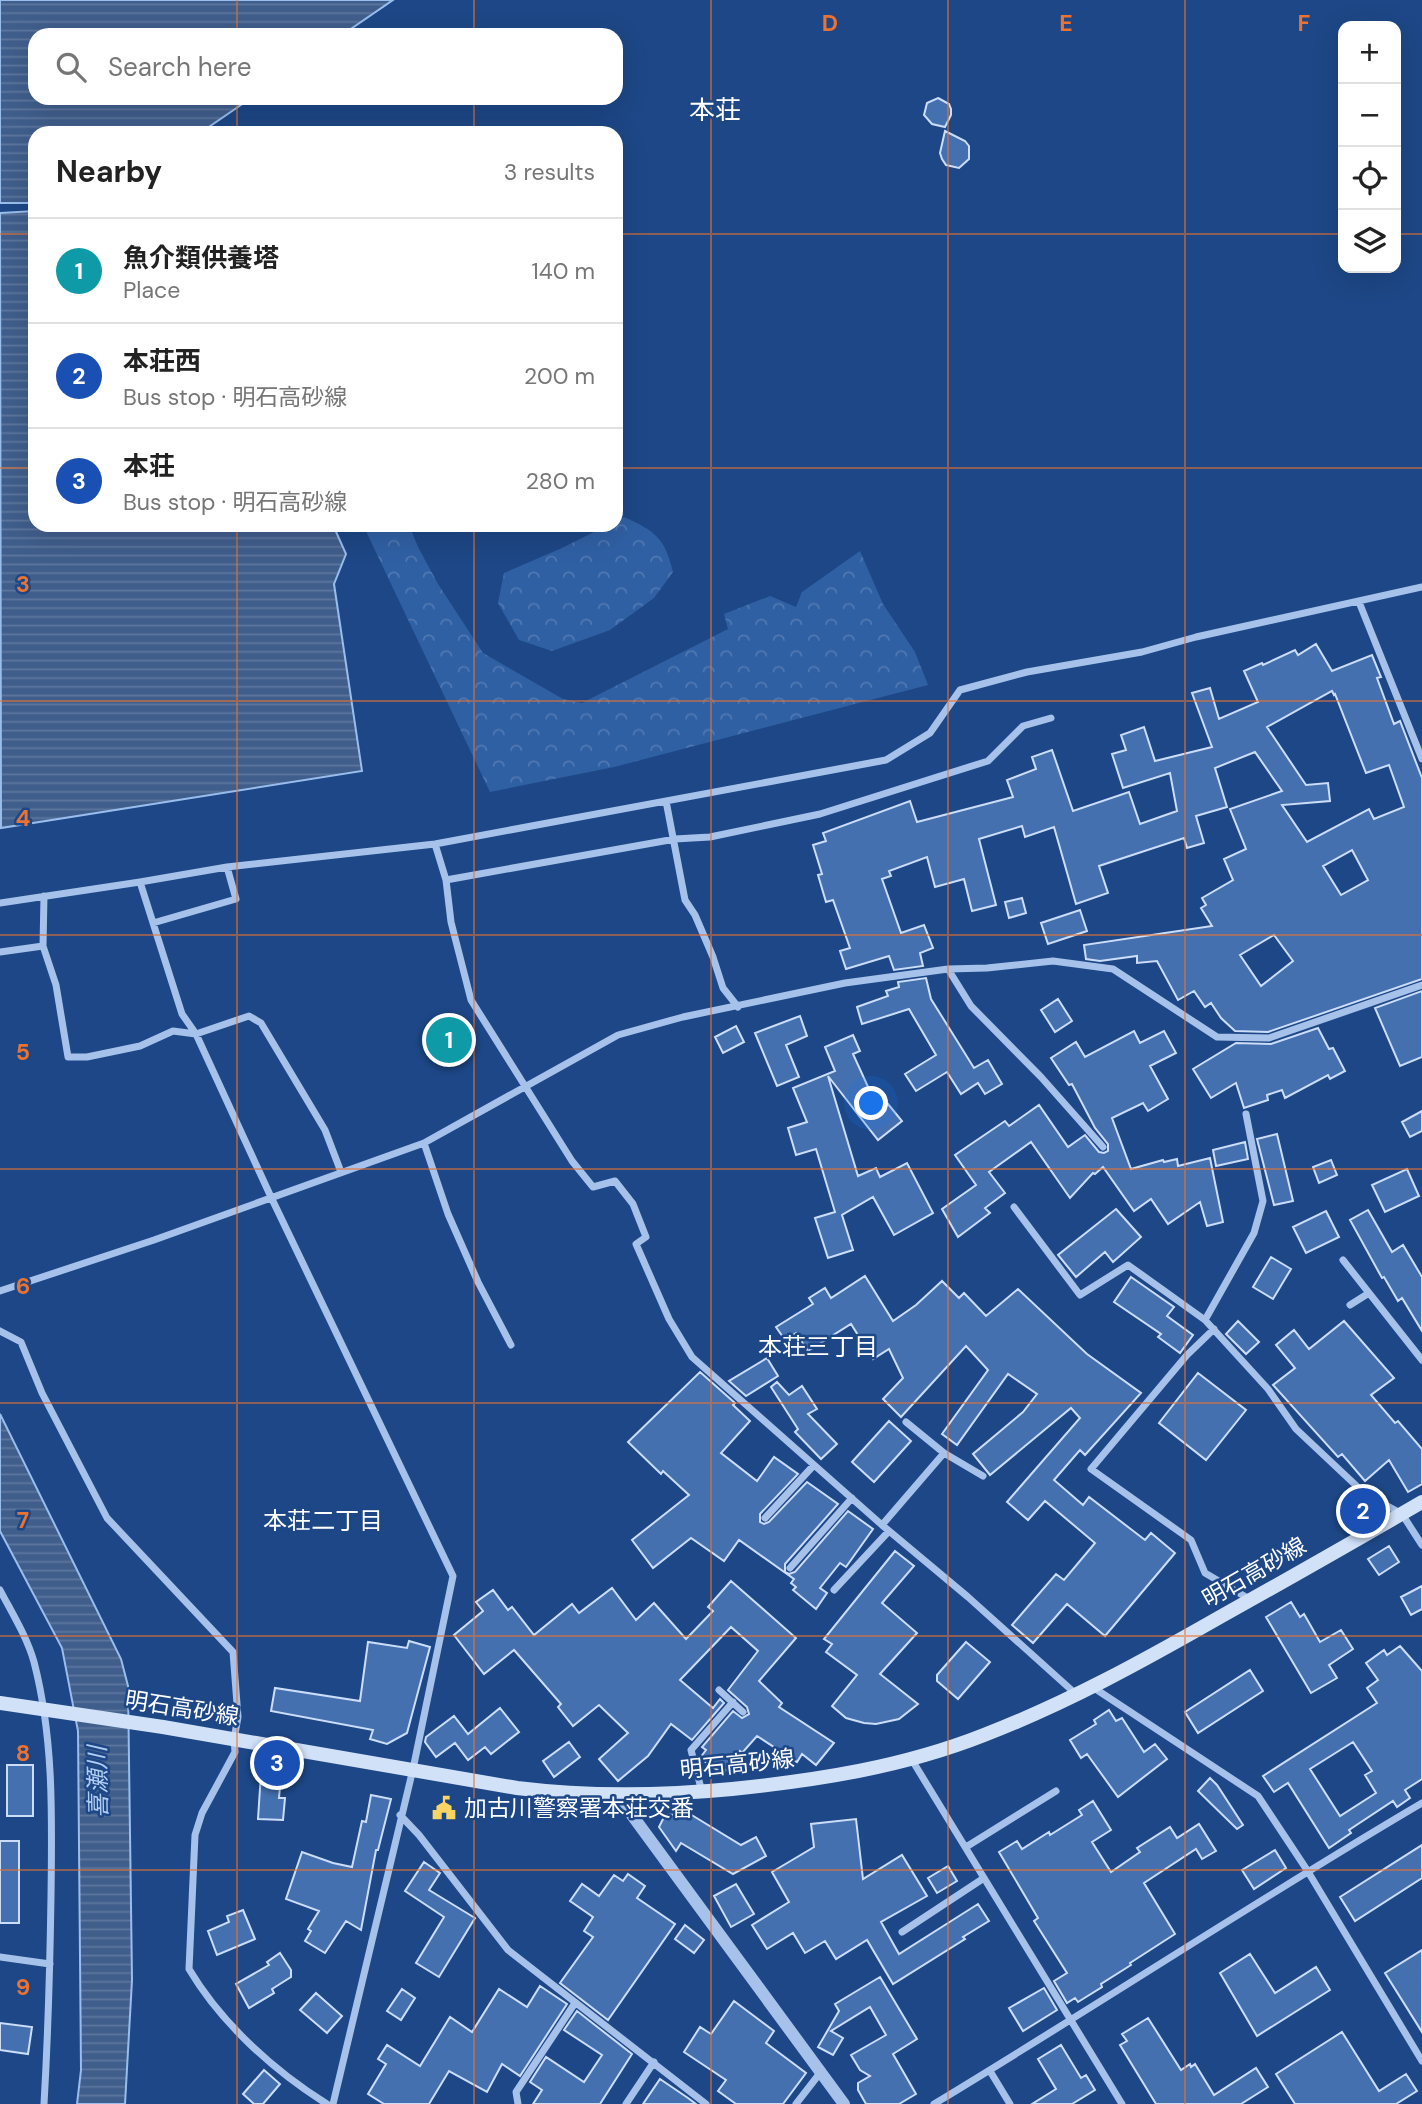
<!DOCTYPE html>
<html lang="en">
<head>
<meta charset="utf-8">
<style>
	body { margin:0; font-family:"DM Sans","Noto Sans JP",sans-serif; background:#f6f6f6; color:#222 }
	.controls { position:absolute; right:21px; top:21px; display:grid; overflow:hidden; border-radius:14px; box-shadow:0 7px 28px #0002 }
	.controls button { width:63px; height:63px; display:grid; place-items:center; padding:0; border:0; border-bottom:2px solid #e0e0e0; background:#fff; color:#222; font:35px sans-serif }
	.you { position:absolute; left:872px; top:1104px; width:24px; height:24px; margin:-18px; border:5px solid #fff; border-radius:50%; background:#1a73e8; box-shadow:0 0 0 10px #1a73e833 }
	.badge { display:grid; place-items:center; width:46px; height:46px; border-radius:50%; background:#837340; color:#fff; font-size:23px; font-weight:700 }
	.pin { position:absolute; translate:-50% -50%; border:4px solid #fff; box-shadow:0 2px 7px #0006 }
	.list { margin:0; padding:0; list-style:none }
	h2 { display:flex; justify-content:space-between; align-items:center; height:91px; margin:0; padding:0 28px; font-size:30px }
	h2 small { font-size:23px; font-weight:400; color:#767676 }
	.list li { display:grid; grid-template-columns:46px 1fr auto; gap:21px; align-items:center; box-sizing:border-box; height:105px; padding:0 28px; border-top:2px solid #e0e0e0 }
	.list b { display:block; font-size:26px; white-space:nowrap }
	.list p { margin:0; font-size:23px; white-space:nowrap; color:#767676 }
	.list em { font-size:23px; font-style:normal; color:#767676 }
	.icon { flex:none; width:38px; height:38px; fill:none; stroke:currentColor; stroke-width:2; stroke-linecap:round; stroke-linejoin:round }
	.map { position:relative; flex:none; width:1422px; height:2104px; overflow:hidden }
	.search { position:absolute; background:#fff; box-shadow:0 7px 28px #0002; left:28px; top:28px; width:595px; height:77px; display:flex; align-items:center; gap:18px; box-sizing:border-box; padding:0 24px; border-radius:21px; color:#767676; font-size:26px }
	.panel { position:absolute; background:#fff; box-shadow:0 7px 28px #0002; left:28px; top:126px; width:595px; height:406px; border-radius:21px }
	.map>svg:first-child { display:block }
	.forest { fill:url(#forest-crowns) }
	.water { fill:url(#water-rules); stroke:#99bded; stroke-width:2 }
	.building { fill:#4570af; stroke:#cbddf8; stroke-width:2; fill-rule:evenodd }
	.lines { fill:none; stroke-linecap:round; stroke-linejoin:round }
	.minor { stroke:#a6c2eb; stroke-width:7 }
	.tertiary { stroke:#a6c2eb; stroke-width:12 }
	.secondary { stroke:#d1e1f8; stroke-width:14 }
	.grid { fill:none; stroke:#eb7230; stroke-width:2; stroke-opacity:0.55 }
	.labels { text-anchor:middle; stroke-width:5; stroke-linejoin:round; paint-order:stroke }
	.street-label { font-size:23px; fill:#fff; stroke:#1d4786 }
	.poi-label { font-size:23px; fill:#fff; stroke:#1d4786; text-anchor:start }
	.neighbourhood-label { font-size:24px; fill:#fff; stroke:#1d4786 }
	.water-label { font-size:24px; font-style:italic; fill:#b1ccf2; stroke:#1d4786 }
	.quarter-label { font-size:26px; fill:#fff; stroke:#1d4786 }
	.grid-label { font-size:23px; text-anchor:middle; font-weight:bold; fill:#eb7230; stroke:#1d4786; stroke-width:5; stroke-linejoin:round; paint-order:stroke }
</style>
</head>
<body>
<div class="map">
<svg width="1422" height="2104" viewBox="0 0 1422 2104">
	<defs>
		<pattern id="forest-crowns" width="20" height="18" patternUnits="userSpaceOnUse" patternTransform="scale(1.75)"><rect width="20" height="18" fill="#3060a4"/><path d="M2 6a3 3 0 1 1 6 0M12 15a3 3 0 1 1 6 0" fill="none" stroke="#4f78b2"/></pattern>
		<pattern id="water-rules" width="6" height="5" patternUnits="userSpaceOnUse" patternTransform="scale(1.75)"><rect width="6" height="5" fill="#405e8c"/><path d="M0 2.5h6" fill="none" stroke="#5d769d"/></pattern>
	</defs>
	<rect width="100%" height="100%" fill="#1d4786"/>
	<path class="forest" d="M624,517C655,531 665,538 673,572L654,598L610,630L552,651L519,640L498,603L504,573L562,548L608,525H616V521Z
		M363,525H409L418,547L438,584L483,653L563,699L582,703L728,629L724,614L770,596L796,607L802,592L860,551L883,604L915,652L928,685L614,767L490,792Z"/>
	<path class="water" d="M0,0H393L342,35H35V98H251L200,133H35V203H0Z
		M35,211V525H333L346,554L334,584L362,771L1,828L0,213Z
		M0,1414L121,1659L128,1686L132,1980L125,2104H77L81,2070L78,1731L62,1648L0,1531Z"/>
	<path class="building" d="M938,98L949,104L951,109V115L945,127L932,124L924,115L927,103Z
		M945,131L965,141L969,146V159L959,168L946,165L942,159L940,153Z
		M1316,644L1332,671L1372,655L1381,677L1377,678L1394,724L1400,721L1422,778V979L1268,1032L1235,1031L1221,1018L1211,1003L1205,1007L1194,991L1178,1000L1157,961L1137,963V956L1100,961L1086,959L1084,945L1212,926L1201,908L1206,905L1202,898L1233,880L1224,859L1246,849L1230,809L1282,791L1255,752L1215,768L1227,807L1196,816L1204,843L1187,848L1184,838L1099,866L1108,893L1076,904L1054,827L1025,837L1022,826L979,839L996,905L972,911L964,879L935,887L927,857L889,871L891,876L882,879L901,933L924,925L933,948L920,953L923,966L894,970L889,956L846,969L840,951L850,948L833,900L826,902L818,875L822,874L813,845L826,841L823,833L910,801L917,822L1013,797L1007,780L1036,769L1032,757L1052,750L1073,811L1129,792L1140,824L1177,811L1170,773L1123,788L1112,754L1126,750L1121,735L1144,727L1155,761L1212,747L1192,693L1210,688L1219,719L1258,702L1244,671L1262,663L1263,665L1295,650L1298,655ZM1332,691L1334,695L1335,694L1366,773L1389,765L1404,807L1374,819L1369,809L1307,842L1282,805L1330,801L1328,783L1306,785L1267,727ZM1352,850L1368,880L1341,895L1323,866ZM1274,935L1293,961L1261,986L1240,955Z
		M1022,898L1026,913L1009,918L1005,902Z
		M1080,910L1087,931L1048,944L1041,923Z
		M926,978L931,999L974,1068L988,1060L1002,1084L985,1094L978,1083L961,1094L947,1072L916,1091L905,1074L936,1055L909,1009L862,1024L857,1007L888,996L886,991L899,987L898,982Z
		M1422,991V1057L1400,1066L1375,1008Z
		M1058,999L1072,1021L1055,1032L1041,1010Z
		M800,1016L807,1036L786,1045L799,1077L777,1086L755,1033Z
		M736,1026L744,1042L723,1053L715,1037Z
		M1318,1028L1329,1049L1333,1048L1345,1071L1330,1079L1328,1075L1285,1098L1282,1090L1267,1095L1268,1100L1244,1108L1236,1083L1211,1098L1193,1069L1236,1043L1271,1044Z
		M1134,1031L1140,1043L1164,1031L1176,1053L1150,1066L1168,1099L1148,1111L1143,1103L1112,1118L1131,1169L1163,1160L1164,1162L1177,1159L1178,1166L1210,1158L1223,1222L1207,1226L1200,1202L1168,1224L1151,1199L1134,1211L1103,1167L1095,1174L1093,1173L1070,1198L1031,1142L989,1172L1005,1193L985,1208L990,1213L958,1237L942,1209L976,1185L955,1155L1005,1121L1009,1126L1039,1105L1068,1147L1085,1135L1099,1152L1104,1153L1108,1151V1144L1095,1128L1072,1084L1069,1085L1051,1058L1076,1042L1085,1057Z
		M853,1035L860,1051L853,1054L879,1111L888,1104L902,1121L878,1140L828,1076L858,1176L876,1168L880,1177L907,1163L933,1213L894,1235L873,1197L842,1215L853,1250L828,1258L815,1218L835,1212L816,1149L796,1155L788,1128L807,1122L793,1088L835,1071L825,1047Z
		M1422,1111V1131L1410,1137L1402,1122Z
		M1277,1134L1293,1201L1274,1205L1257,1139Z
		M1245,1142L1248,1159L1216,1166L1213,1150Z
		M1331,1160L1337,1175L1319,1183L1313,1167Z
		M1407,1169L1419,1196L1385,1212L1372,1185Z
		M1116,1209L1141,1237L1113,1262L1105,1252L1076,1277L1058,1255Z
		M1368,1210L1392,1252L1403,1245L1422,1277V1331L1402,1298L1398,1301L1384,1277L1382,1278L1350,1220Z
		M1326,1211L1339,1237L1306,1253L1293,1227Z
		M1271,1257L1291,1269L1273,1299L1253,1287Z
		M865,1276L893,1321L916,1305L942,1281L959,1298L964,1293L986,1316L1018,1289L1087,1354L1141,1393L1085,1455L1080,1450L1054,1480L1083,1505L1089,1497L1145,1540L1151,1533L1175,1553L1105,1636L1067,1604L1033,1643L1012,1625L1056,1574L1064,1580L1095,1543L1045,1501L1028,1520L1007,1502L1080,1418L1071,1408L990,1475L973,1454L1023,1412L1037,1394L1008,1374L957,1445L942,1434L988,1370L966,1346L901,1417L883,1399L903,1378L889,1349L873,1359L851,1324L808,1351L796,1333L785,1340L776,1327L813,1304L809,1298L825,1288L831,1298Z
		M1131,1277L1174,1307L1167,1316L1193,1335L1180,1353L1158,1337L1161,1334L1114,1302Z
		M1238,1321L1259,1342L1246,1354L1226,1334Z
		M1344,1321L1394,1378L1371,1395L1395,1423L1398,1421L1422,1449V1484L1408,1492L1389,1460L1365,1481L1342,1454L1338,1457L1273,1385L1295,1368L1276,1345L1294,1330L1309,1349Z
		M767,1358L778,1376L746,1396L729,1381Z
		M700,1372L735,1403L733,1405L750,1421L721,1453L757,1481L774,1457L798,1474L760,1514V1522L764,1524L769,1522L807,1482L838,1504L785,1564V1572L789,1574L795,1572L848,1511L873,1529L846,1567L840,1563L820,1588L827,1593L816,1609L793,1590L796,1587L791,1583L794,1579L739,1540L724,1561L691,1538L653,1568L632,1540L689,1495L663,1471L661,1474L628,1442Z
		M1198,1373L1246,1410L1206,1460L1159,1423Z
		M777,1382L789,1395L802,1386L817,1409L808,1414L837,1444L821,1459L795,1432L798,1429L771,1387Z
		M889,1421L911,1441L874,1482L852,1462Z
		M1389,1546L1399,1562L1379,1575L1368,1559Z
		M895,1551L914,1566L882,1603L917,1633L880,1674L918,1704L899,1719L876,1724L864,1723L846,1718L832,1706L857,1675L826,1652L832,1644L824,1639Z
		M731,1581L796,1638L759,1681L782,1703L779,1707L834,1743L816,1765L802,1754L797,1762L757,1736L742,1753L740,1751L723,1774L700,1758L706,1750L702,1747L733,1711L742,1718L749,1714L747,1707L728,1690L758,1651L731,1627L680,1680L713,1708L720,1699L724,1703L692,1740L671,1724L648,1756L618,1781L599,1759L628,1733L599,1705L573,1726L558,1707L561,1704L514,1650L484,1674L454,1635L483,1611L476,1602L493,1590L508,1610L512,1607L534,1635L572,1604L579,1613L612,1588L636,1620L654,1603L686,1639L713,1611L708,1607Z
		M1422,1586V1609L1411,1615L1401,1597Z
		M1291,1602L1300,1617L1304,1614L1320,1642L1341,1630L1353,1649L1329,1665L1337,1678L1311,1693L1266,1617Z
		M409,1641L430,1647L407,1733L387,1744L370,1739L373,1730L271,1711L275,1688L360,1701L368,1642L407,1648Z
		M966,1642L990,1662L958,1699L937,1681V1675Z
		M1400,1646L1422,1671V1779L1405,1790L1410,1798L1397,1807L1393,1801L1349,1830L1351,1833L1329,1848L1288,1783L1274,1792L1263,1776L1377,1703L1367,1688L1378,1680L1366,1663L1384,1650L1387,1655ZM1353,1742L1372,1771L1365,1775L1376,1793L1340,1816L1310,1769Z
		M1250,1670L1263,1691L1198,1733L1185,1712Z
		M500,1708L519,1732L491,1754L485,1747L468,1760L455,1743L436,1757L425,1742L426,1737L454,1716L468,1734Z
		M1109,1710L1116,1721L1122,1718L1144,1752L1155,1744L1167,1759L1118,1797L1087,1754L1081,1758L1070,1740L1096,1724L1094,1720Z
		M569,1742L580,1757L554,1777L543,1761Z
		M7,1765H33V1816H7Z
		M261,1773L281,1775L279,1798H285L283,1820L258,1819Z
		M1210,1778L1217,1785L1243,1825L1237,1829L1198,1791Z
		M371,1795L391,1799L378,1850H376L361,1930L346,1921L325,1953L305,1941L311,1931L308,1929L319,1911L286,1899L302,1852L333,1863L352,1867L362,1821L366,1822Z
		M1093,1801L1111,1830L1092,1842L1111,1872L1140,1852L1137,1848L1170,1827L1177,1838L1199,1824L1216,1851L1202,1859L1196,1849L1144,1883L1175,1934L1130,1963L1131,1965L1101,1984L1102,1987L1078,2002L1075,1998L1067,2003L1054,1981L1067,1973L1034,1921L1038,1918L999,1852L1017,1841L1022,1849L1049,1832L1050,1835L1082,1815L1079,1810Z
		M690,1814L741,1845L756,1837L766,1856L733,1874L681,1843L676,1851L659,1827L665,1815Z
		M856,1819L863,1879L902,1855L927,1896L881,1922L899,1954L978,1904L989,1921L963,1937L965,1939L893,1984L867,1940L836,1959L825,1941L805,1953L793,1933L767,1949L752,1925L789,1902L772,1872L814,1847L811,1824Z
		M0,1841H19V1923H0Z
		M1422,1845V1878L1355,1921L1340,1897Z
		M1275,1850L1286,1868L1254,1889L1242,1870Z
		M424,1862L440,1873L429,1890L475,1918L439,1977L416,1963L444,1917L405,1891Z
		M948,1866L957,1881L937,1893L928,1878Z
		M628,1874L645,1886L637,1898L675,1924L608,2020L560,1983L593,1937L584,1931L593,1917L570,1901L582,1884L599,1896L614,1875L623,1881Z
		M736,1884L754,1914L731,1927L714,1896Z
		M243,1910L255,1939L217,1955L208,1931L229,1922L227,1916Z
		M685,1925L704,1940L694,1953L675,1939Z
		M1422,1950V2032L1385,1973Z
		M280,1953L291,1970V1977L272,1989L274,1993L249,2008L236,1984L269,1965L267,1962Z
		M1250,1954L1275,1993L1316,1967L1330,1990L1257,2036L1220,1973Z
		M880,1977L917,2039L893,2054L916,2094L899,2104H866L858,2090V2083L870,2076L860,2070L851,2055L886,2035L870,2007L831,2031L843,2038L833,2055L818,2047L839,2011L835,2004Z
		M540,1986L567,2004L520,2076L502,2064L487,2092L449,2071L429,2104H384L368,2094L386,2064L378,2059L387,2045L420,2066L450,2017L472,2032L499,1989L527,2007Z
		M1044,1988L1057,2010L1023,2031L1009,2008Z
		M402,1989L415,1998L401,2020L387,2011Z
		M316,1993L342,2016L327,2033L300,2010Z
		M734,2001L774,2031L766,2043L806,2073L783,2104H736L718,2091L726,2080L684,2052L700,2027L711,2034Z
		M577,2011L632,2054L600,2104H533L542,2090L530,2082L546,2057L584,2082L602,2055L564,2030Z
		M1148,2018L1181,2070L1190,2064L1191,2067L1195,2064L1214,2095L1256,2068L1268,2087L1241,2104H1156L1120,2045L1127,2041L1122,2034Z
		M0,2023L32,2027L28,2054L0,2050Z
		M1342,2032L1379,2091L1406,2074L1417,2091L1396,2104H1295L1276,2074Z
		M1061,2045L1081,2078L1086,2075L1095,2090L1072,2104H1032L1056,2089L1038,2059Z
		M264,2070L280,2084L263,2104H254L243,2094Z
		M660,2079L688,2098L696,2104H643Z"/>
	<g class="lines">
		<path class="minor" d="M1359,602L1422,759
			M666,801L685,900L695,915L713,957L723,988L738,1007
			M435,844L446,880L451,922L471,1000L572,1161L593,1187L615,1181L633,1204L646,1237L636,1244L669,1319L692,1357L882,1525L968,1597L1077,1695
			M446,880L675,839L710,837L820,814L988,761L1023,726L1051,718
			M140,882L182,1014L196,1034L271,1197L453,1576L413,1769L333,2104
			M0,903L140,882L227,867L435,844L886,760L930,733L960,690L1027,672L1142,652L1196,637L1422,587
			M153,923L236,899L227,867
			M43,946L56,985L68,1057H87L140,1046L173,1031L196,1034L249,1016L261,1023L325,1130L341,1172
			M0,952L43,946L44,896
			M948,969L971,1006L1041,1077L1103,1147
			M424,1143L448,1214L478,1282L511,1345
			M1014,1207L1080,1295L1128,1265L1205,1320L1268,1389L1296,1429L1364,1493L1402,1514L1422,1545
			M1343,1260L1422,1360
			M0,1291L154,1240L424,1143L618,1035L683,1017L845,983L948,969L987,968L1053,961L1113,969L1217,1037L1269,1038L1422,985
			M1350,1305L1369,1293
			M1205,1320L1254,1233L1263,1201L1246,1114
			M1214,1329L1187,1355L1091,1469L1191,1540L1205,1573L1251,1600
			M0,1331L21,1342L42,1393L107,1518L233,1652L238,1717L234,1739L235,1752L202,1813L195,1835L189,1969C221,2023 274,2071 327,2104
			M906,1422L944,1453L983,1476
			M765,1518L814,1465
			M882,1525L944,1453
			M790,1568L852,1498
			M0,1590C12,1613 27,1637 34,1662C54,1739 52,1818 51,1896C50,1965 48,2035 44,2104
			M834,1590L889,1531
			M1094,1688L1258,1796L1307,1870L1422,2061
			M719,1690L743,1712
			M912,1760L1122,2104
			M702,1792L691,1750L733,1702
			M400,1815L419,1835L508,1950L706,2104
			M966,1847L1056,1791
			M902,1932L984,1878
			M0,1957L50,1964
			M990,2071L1010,2104
			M518,2104L516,2092L575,2003
			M626,2104L654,2062
			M796,2104L820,2073
			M934,2104C1098,2005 1257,1900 1422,1803"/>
		<path class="tertiary" d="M618,1796L844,2104"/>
		<path class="secondary" d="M0,1703L163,1727L517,1788C590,1797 659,1796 732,1789C819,1780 903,1767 984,1735C1067,1703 1143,1661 1220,1617C1288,1579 1355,1541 1422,1502"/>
	</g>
	<path class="grid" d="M237,0V35M474,0V35M711,0V2104M948,0V2104M1185,0V2104M237,98V133M474,98V133M0,234H35M616,234H1343M1396,234H1422M0,468H35M616,468H1422M237,525V2104M474,525V2104M0,701H1422M0,935H1422M0,1169H1422M0,1403H1422M0,1636H1422M0,1870H1422"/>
	<defs>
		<g id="civic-bare" transform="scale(1.89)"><path d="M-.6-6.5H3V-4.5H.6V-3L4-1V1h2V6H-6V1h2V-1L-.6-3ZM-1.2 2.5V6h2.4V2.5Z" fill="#fad564" stroke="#1d4786" stroke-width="2.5" paint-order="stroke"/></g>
	</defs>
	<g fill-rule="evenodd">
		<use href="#civic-bare" x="444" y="1808"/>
	</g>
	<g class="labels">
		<g class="street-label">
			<text transform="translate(1254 1572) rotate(-30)" y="8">明石高砂線</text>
			<text transform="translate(182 1708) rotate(9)" y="8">明石高砂線</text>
			<text transform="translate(737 1764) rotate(-6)" y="8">明石高砂線</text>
		</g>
		<g class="poi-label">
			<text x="464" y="1816">加古川警察署本荘交番</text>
		</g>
		<g class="neighbourhood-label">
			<text x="818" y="1355">本荘三丁目</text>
			<text x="323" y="1529">本荘二丁目</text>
		</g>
		<g class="water-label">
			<text transform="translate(98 1782) rotate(-91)" y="8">喜瀬川</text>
		</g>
		<g class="quarter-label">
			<text x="715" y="119">本荘</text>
		</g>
	</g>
	<g class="grid-label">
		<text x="830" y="31">D</text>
		<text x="1066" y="31">E</text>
		<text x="1304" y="31">F</text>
		<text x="23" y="592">3</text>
		<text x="23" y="826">4</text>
		<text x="23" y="1060">5</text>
		<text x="23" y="1294">6</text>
		<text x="23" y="1528">7</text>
		<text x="23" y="1761">8</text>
		<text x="23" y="1995">9</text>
	</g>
</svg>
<div class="controls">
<button>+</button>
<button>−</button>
<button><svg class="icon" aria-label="locate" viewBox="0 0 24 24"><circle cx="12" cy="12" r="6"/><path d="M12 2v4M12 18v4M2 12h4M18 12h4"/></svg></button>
<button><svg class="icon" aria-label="layers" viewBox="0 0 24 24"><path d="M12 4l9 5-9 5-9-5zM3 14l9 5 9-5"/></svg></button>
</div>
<div class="you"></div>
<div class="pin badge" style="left:449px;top:1040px;background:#0f9aa8">1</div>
<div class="pin badge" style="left:1363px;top:1511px;background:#1a4fb4">2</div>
<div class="pin badge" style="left:277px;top:1763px;background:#1a4fb4">3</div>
<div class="search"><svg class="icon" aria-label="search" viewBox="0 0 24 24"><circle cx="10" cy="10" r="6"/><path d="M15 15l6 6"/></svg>Search here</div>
<section class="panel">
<h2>Nearby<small>3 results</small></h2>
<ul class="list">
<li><span class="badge" style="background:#0f9aa8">1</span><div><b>魚介類供養塔</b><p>Place</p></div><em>140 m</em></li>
<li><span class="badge" style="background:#1a4fb4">2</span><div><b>本荘西</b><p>Bus stop · 明石高砂線</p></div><em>200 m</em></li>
<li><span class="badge" style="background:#1a4fb4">3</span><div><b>本荘</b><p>Bus stop · 明石高砂線</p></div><em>280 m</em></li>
</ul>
</section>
</div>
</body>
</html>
